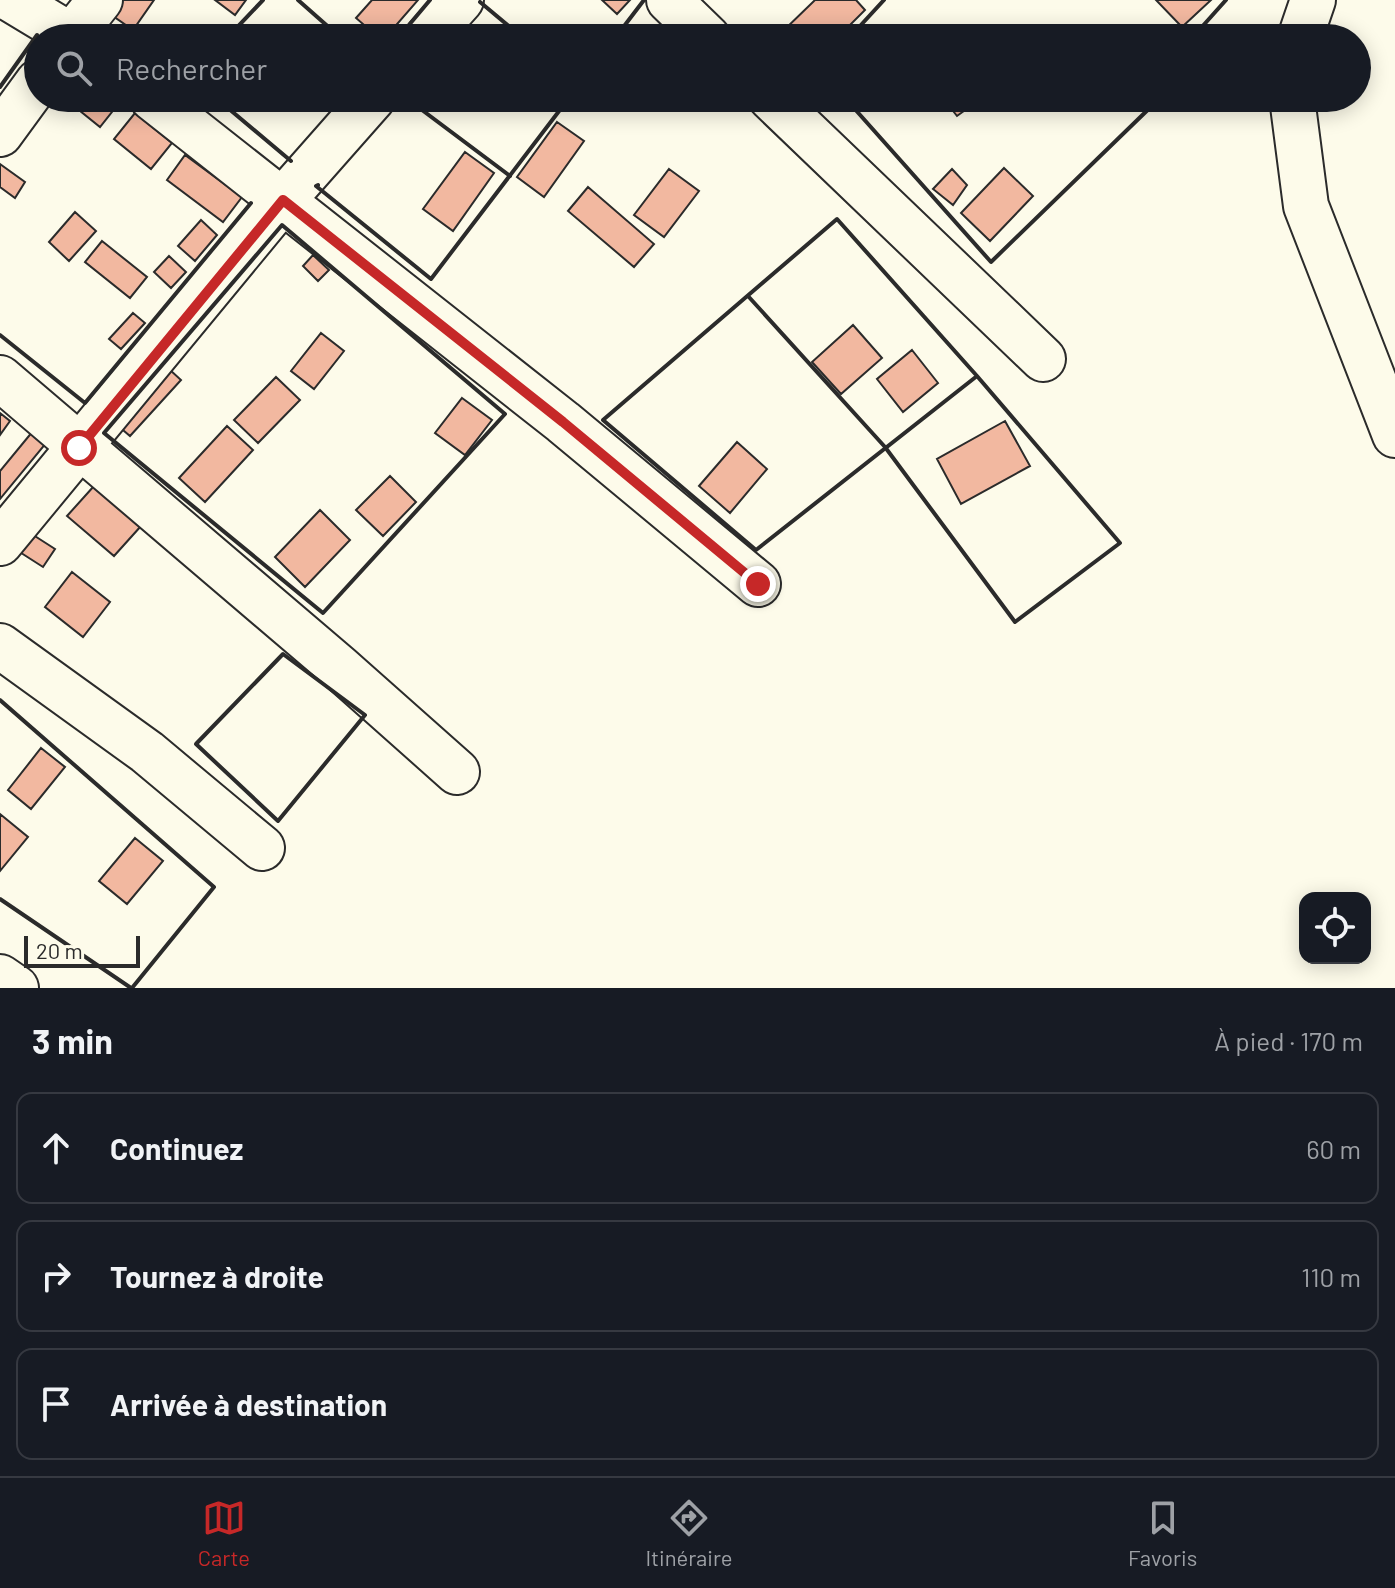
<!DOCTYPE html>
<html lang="fr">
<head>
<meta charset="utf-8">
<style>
	body { margin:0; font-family:Barlow,sans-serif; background:#242831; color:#f1f3f6 }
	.controls { position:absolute; right:24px; bottom:24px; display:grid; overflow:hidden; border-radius:16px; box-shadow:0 4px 20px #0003 }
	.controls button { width:72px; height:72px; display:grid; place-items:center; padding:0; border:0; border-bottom:2px solid #363941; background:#171b24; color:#f1f3f6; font:40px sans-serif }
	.scale { position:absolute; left:24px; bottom:20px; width:116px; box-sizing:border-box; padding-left:8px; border:4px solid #2b2b2b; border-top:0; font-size:22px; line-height:28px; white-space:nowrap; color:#2b2b2b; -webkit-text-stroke:6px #fdfbea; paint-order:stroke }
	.stop { position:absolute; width:24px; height:24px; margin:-18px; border:6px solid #c62828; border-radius:50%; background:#fff }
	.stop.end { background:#c62828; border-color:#fff; box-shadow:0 2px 8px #0008 }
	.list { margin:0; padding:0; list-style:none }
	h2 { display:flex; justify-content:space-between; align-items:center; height:104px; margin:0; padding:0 32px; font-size:34px }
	h2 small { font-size:26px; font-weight:400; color:#9ea1a6 }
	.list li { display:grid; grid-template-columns:52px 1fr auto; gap:24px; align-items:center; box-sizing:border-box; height:112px; margin:0 16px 16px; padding:0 16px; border:2px solid #363941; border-radius:16px }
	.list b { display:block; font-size:30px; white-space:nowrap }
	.list em { font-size:26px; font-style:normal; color:#9ea1a6 }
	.icon { flex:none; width:44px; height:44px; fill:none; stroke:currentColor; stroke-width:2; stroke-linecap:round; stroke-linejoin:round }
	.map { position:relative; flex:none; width:1395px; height:988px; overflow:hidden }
	.search { position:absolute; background:#171b24; box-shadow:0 4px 20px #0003; left:24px; right:24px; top:24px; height:88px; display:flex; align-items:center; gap:20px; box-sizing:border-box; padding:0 28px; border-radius:44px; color:#9ea1a6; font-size:30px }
	.sheet { height:488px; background:#171b24 }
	nav { display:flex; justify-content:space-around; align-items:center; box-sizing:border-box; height:112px; border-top:2px solid #363941; background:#171b24; font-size:22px; color:#9ea1a6 }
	nav a { display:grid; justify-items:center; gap:4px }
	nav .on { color:#c62828 }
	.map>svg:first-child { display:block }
	.building { fill:#f2b8a0; stroke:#2b2b2b; stroke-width:2 }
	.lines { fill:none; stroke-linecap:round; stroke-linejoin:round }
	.minor-casing { stroke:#2b2b2b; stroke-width:48 }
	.major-casing { stroke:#2b2b2b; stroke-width:48 }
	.minor { stroke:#fdfbea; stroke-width:44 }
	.major { stroke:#fdfbea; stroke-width:44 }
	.wall { stroke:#2b2b2b; stroke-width:4 }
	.route { stroke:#c62828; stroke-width:10 }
</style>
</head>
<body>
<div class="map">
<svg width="1395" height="988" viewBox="0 0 1395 988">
	<rect width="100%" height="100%" fill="#fdfbea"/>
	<path class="building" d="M110,0H154L133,30L103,9Z
		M215,0H246L235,15Z
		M372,0H418L385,38H379L356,18Z
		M602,0H630L617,14Z
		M815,0H856L865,10L837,38H786L781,33Z
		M1156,0H1211L1182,27Z
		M64,98H123L100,127Z
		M943,98H982L957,116Z
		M135,113L172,143L151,169L114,139Z
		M557,122L584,141L544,197L517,177Z
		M465,152L494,173L453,231L423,209Z
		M185,155L242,197L223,222L167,180Z
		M0,164L25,182L15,198L0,187Z
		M1004,168L1033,196L990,241L961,213Z
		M669,169L699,191L664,237L634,215Z
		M952,169L967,185L953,205L933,189Z
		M588,187L654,244L634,267L568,211Z
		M75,212L96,231L69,261L49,242Z
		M201,220L217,235L195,261L178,246Z
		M102,241L147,277L130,298L85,262Z
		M313,255L329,270L318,281L303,266Z
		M169,256L186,272L171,288L154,272Z
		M133,313L145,323L121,349L109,339Z
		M853,325L882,358L841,394L812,362Z
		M321,333L344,351L314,389L291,371Z
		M912,350L938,383L903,412L877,379Z
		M169,369L181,380L130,436L117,425Z
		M276,377L300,400L258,443L234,420Z
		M462,398L492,420L465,455L435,433Z
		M0,413L10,421L0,435Z
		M1005,421L1030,466L961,504L937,459Z
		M227,426L253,450L205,502L179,478Z
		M33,431L47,442L0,499V471Z
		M737,442L767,469L730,513L699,486Z
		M390,476L416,502L383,536L356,510Z
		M94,486L141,526L114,556L67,516Z
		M320,510L350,540L305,587L275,557Z
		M27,531L55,549L43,567L15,549Z
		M72,572L110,602L83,637L45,607Z
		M41,748L65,767L31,809L8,790Z
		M0,814L28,837L0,871Z
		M135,838L163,861L127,904L99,881Z"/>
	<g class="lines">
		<g class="minor-casing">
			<path id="minor" d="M12,0L75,38
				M669,0L708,38
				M70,38L100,0
				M427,38L461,0
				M1300,38L1313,0
				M152,98L563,422L758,584
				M771,98L1043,359
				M1292,98L1306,206L1395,435
				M0,134L38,82
				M0,378L340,668L457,772
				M0,543L283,200L373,98
				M0,646L147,752L262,848"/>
		</g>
		<g class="major-casing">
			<path id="major" d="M0,977L16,988"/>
		</g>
		<use href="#minor" class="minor"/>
		<use href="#major" class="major"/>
		<path class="wall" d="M298,0L341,38
			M480,2L523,38
			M227,38L263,0
			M398,38L430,0
			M615,38L644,0
			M849,38L884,0
			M1192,38L1226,0
			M0,87L37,35
			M216,98L291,161
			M406,98L510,176
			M845,98L991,262L1160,98
			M318,185L316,186L431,279L569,98
			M837,219L977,376L756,550L603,420Z
			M282,225L505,414L323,613L104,433Z
			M748,296L885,447L1015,622L1120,543L977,376
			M0,335L85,403L251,203
			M283,654L365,715L278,821L196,744Z
			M0,700L214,887L132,988
			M0,899L131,988"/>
	</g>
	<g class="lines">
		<path class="route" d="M79,448L283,200L563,422L758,584"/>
	</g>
</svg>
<div class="controls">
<button><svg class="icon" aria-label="locate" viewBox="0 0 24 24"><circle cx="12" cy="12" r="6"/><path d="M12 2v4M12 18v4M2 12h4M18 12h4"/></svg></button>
</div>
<div class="scale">20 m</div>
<div class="stop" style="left:79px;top:448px"></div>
<div class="stop end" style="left:758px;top:584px"></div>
<div class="search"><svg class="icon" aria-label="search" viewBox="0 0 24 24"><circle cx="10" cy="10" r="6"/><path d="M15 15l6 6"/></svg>Rechercher</div>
</div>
<section class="sheet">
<h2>3 min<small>À pied · 170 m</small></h2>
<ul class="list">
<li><svg class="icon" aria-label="ahead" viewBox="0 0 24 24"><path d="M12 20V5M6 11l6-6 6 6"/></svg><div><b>Continuez</b></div><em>60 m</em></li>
<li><svg class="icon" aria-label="right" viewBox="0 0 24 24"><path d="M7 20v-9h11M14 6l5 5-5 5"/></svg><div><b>Tournez à droite</b></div><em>110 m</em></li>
<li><svg class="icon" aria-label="arrive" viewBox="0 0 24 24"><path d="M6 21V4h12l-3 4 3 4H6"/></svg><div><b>Arrivée à destination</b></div></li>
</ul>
</section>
<nav>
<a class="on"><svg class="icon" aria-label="map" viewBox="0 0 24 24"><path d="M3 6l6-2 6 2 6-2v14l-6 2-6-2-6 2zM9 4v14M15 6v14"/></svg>Carte</a>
<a><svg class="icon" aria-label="directions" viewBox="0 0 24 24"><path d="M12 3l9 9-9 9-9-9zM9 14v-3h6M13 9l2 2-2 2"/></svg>Itinéraire</a>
<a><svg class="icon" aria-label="saved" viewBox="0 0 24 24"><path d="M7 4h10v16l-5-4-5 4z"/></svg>Favoris</a>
</nav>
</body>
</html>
